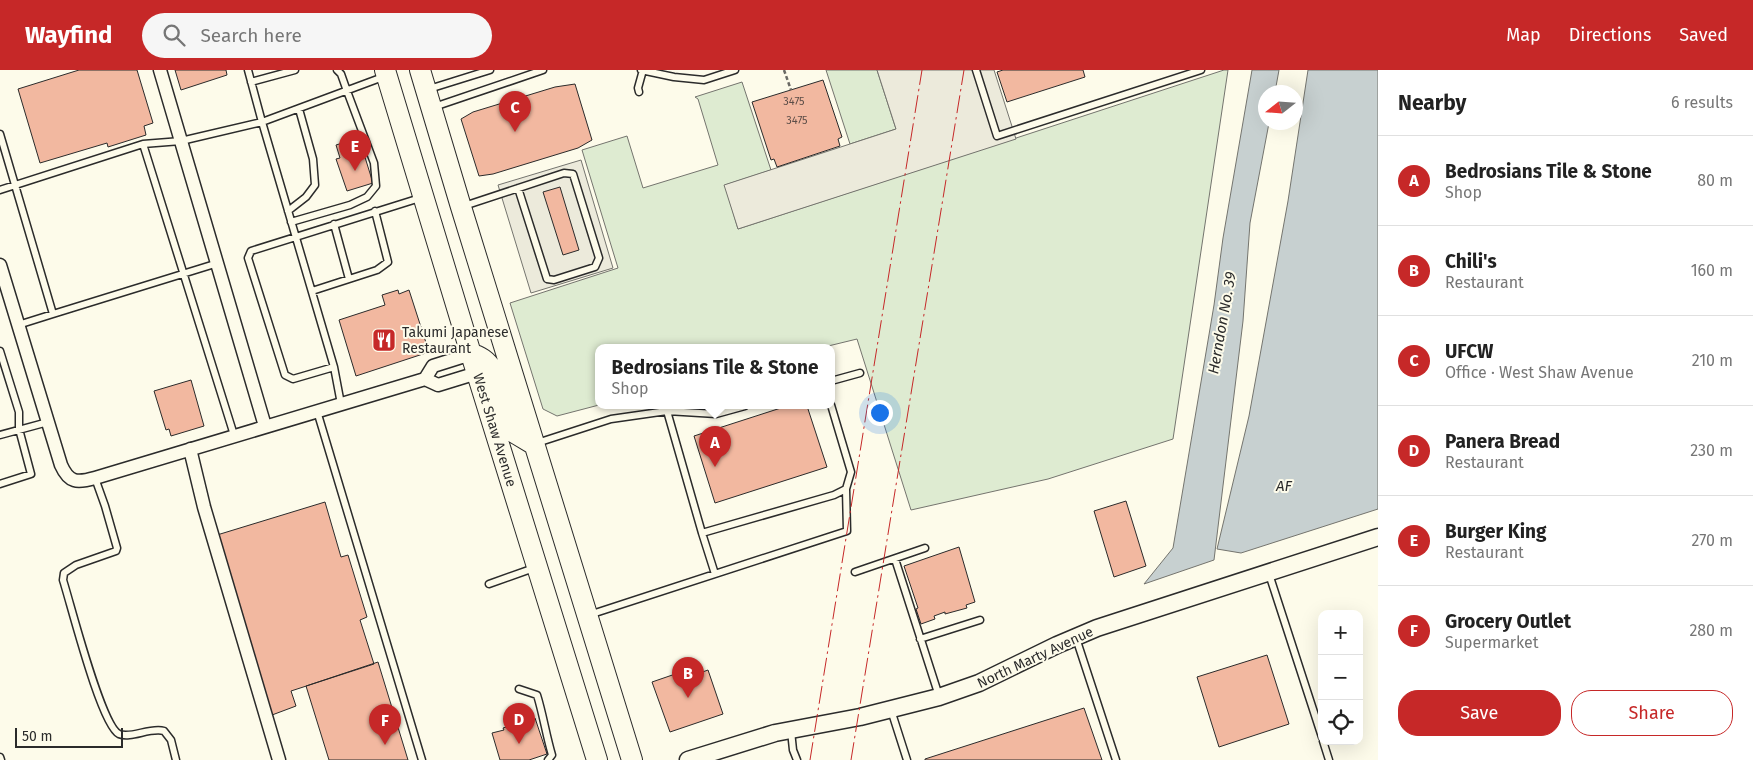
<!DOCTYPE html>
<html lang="en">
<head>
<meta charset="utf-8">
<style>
	body { margin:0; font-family:"Fira Sans",sans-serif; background:#f6f6f6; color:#222 }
	.controls { position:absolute; right:15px; bottom:15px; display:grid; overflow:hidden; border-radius:10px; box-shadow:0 5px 20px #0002 }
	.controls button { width:45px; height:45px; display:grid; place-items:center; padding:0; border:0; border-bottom:1px solid #e0e0e0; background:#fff; color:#222; font:25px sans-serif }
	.compass { position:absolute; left:1258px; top:15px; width:45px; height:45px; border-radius:50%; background:#fff; box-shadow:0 5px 20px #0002; rotate:253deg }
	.scale { position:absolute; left:15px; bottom:12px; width:108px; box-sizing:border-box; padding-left:5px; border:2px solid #2b2b2b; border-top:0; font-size:14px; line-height:18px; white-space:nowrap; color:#2b2b2b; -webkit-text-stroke:4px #fdfbea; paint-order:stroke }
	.you { position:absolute; left:879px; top:342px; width:18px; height:18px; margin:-12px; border:4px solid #fff; border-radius:50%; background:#1a73e8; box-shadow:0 0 0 8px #1a73e833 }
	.badge { display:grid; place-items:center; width:32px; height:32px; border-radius:50%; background:#c62828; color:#fff; font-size:16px; font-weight:700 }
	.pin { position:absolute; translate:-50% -41px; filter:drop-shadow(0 1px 2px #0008) }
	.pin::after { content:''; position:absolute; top:26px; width:18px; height:15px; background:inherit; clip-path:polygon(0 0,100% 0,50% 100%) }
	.popup { position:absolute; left:595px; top:274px; width:240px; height:65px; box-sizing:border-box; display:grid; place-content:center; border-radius:10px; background:#fff; filter:drop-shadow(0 1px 4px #0005); font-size:16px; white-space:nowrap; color:#767676 }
	.popup b { font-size:19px; color:#222 }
	.popup::after { content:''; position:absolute; left:50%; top:100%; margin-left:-10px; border:10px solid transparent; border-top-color:#fff }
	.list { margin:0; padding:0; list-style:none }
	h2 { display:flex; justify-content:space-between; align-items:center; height:65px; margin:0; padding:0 20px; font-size:21px }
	h2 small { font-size:16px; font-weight:400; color:#767676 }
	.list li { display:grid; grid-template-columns:32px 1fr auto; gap:15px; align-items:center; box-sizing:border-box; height:90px; padding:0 20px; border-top:1px solid #e0e0e0 }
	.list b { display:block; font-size:19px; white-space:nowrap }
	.list p { margin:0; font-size:16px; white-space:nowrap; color:#767676 }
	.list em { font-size:16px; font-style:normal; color:#767676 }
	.actions { display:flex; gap:10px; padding:15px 20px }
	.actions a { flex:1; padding:11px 0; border:1px solid #c62828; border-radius:20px; text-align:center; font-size:18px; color:#c62828 }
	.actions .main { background:#c62828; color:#fff }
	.icon { flex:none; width:28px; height:28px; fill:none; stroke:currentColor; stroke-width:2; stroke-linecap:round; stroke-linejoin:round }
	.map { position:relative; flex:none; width:1378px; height:690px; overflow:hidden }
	header { display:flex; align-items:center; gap:30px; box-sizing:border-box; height:70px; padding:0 25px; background:#c62828; color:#fff }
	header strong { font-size:24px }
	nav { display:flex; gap:28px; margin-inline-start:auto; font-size:18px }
	.search { width:350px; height:45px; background:#f6f6f6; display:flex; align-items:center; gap:12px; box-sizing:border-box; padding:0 18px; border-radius:28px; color:#767676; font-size:19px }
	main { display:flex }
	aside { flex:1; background:#fff }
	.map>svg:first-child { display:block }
	.green { fill:#deebd1; stroke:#74746e }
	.parking { fill:#eceadb; stroke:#74746e }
	.water { fill:#c7d0d0; stroke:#74746e }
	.building { fill:#f2b8a0; stroke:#2b2b2b }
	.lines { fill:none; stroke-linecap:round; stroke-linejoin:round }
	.service-casing { stroke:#2b2b2b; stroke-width:9 }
	.minor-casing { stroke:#2b2b2b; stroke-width:15 }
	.tertiary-casing { stroke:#2b2b2b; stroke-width:19 }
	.primary-casing { stroke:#2b2b2b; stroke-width:22 }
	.path { stroke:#6a6964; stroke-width:2.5; stroke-dasharray:4 2.5; stroke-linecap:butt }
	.service { stroke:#fdfbea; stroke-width:6 }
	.minor { stroke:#fdfbea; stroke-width:12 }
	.tertiary { stroke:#fdfbea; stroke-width:16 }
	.primary { stroke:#fdfbea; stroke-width:20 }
	.power { stroke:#c62828; stroke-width:1; stroke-dasharray:18 4 2.5 4; stroke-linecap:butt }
	.labels { text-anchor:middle; stroke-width:4; stroke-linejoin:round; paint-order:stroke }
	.number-label { font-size:11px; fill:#5d4e48 }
	.poi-label { font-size:14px; fill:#2b2b2b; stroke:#fdfbea; text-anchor:start }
	.street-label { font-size:14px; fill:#2b2b2b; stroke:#fdfbea }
	.water-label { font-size:15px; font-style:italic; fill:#2b2b2b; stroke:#fdfbea }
</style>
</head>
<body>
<header>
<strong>Wayfind</strong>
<div class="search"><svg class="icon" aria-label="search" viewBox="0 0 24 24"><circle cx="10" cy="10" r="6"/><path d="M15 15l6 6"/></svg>Search here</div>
<nav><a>Map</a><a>Directions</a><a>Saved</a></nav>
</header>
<main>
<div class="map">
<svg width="1378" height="690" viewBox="0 0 1378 690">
	<rect width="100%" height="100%" fill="#fdfbea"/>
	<path class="green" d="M826,0H877L896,59L850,74Z
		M1224,0H1228L1173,369L1048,409L911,440L857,269L820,278H599V335L557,346L543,339L510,233L618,198L582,80L627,66L643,118L718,95L698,29L695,27L742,12L771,100L725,115L738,159Z"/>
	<path class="parking" d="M877,0H994L1016,69L738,159L724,115L896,59Z
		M581,90L613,198L531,223L498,115Z"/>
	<path class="water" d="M1252,0H1279L1275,22H1266V52L1269,53L1250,153L1243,251L1214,490L1144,514L1173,478L1214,235L1223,168Z
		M1308,0H1378V439L1241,483L1217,479L1249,346L1288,131Z"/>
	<path class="building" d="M79,0H137L153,53L144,56L146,65L108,77L107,73L40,93L18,19Z
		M175,0H226L227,5L181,20Z
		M1003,0H1083L1085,7L1007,32L997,2Z
		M823,10L842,67L838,69L840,76L777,97L774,89L771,90L752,32Z
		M575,14L592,70L578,78L493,104L479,106L461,49L473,42L555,17Z
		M359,68L373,113L347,121L336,89L340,88L336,75Z
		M560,117L579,180L563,185L543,122Z
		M398,220L399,224L409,220L429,282L356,306L339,250L385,235L382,225Z
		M191,310L204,356L171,366L169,359L166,360L154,321Z
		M787,336H807L827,397L715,433L694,366Z
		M1126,431L1146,496L1114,507L1094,441Z
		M325,432L341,487L348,485L367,547L360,550L374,594L291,621L296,636L272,645L217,465Z
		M959,477L975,532L966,535L967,538L945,544V542L934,546L935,549L921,554L916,539L918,538L904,496Z
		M1267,585L1289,654L1219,677L1197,607Z
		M378,592L408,690H329L306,616Z
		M708,600L723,644L670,662L652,612L684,601L686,608Z
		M1084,638L1102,690H925V689Z
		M535,648L547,684L529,690H500L492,663L504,660L503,658Z"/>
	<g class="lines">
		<g class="service-casing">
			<path id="service" d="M248,0L262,52L334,297L341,334
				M641,0L674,7L704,10L735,0
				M976,0L997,66L1201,0
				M251,12L295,0
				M429,19L490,0
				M639,22L638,18L643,0
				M434,37L543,0
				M0,64L53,244L218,193
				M143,74L234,365
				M0,120L143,74L181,71L262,52L383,7
				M464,136L564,103L573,104L599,188L595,197L554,210L547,209L518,118
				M288,141L306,127L315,115L313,89L299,39
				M291,152L350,135L367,127L376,116L374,93L347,21L341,4L337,0
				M334,154L349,209
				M312,221L377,200L388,192L375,141
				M18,255L53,244
				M0,281L19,342V359L31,404L0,414
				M334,297L293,309L285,305L248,188L251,181L420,128
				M831,311L860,303
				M831,335L851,402L846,419
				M317,341L422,690
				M667,341L716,344L745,336
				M0,365L48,352
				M537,373L611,349L667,341L702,463L834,425L846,419L847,461L589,545
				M95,408L105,436L117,478L116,481L76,495L64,503L63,510C71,535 101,655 119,664C131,669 150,657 164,661L171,670L176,690
				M702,463L715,504
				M895,489L939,626
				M855,502L925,478
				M1269,504L1322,667
				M489,514L534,498
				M1076,568L1116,690
				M920,569L980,550
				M519,619L537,625C543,644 546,665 552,685L548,690
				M891,640L907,690
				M791,661L793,680L797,690
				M1323,671L1329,690
				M0,687L1,690"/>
		</g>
		<g class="minor-casing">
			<path id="minor" d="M160,0L265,356
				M0,195L61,395C69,413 77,413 95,408L425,309L433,296L471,284
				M425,309L438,315L477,303
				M190,379L204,437L279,690"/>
		</g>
		<g class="tertiary-casing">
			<path id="tertiary" d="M688,690L775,663L860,647L939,627L979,613L1057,575L1097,558L1378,467"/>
		</g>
		<g class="primary-casing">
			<path id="primary" d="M385,0L471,284L597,690
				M420,0L461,137L632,690
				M471,284C481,286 487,291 492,299L513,362L533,374"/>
		</g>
		<path class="path" d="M784,0L791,20"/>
		<use href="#service" class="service"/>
		<use href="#minor" class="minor"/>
		<use href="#tertiary" class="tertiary"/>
		<use href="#primary" class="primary"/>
		<path class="power" d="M810,690L922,0
			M851,690L964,0"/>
	</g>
	<defs>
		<g id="restaurant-square" transform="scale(1.25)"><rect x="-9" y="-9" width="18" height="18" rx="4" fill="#c62828" stroke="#fdfbea"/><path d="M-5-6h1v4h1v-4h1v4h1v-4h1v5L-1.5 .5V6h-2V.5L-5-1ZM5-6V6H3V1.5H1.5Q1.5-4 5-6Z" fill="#fff"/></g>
	</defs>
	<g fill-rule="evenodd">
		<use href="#restaurant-square" x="384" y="270"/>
	</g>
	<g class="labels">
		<g class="number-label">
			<text x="794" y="35">3475</text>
			<text x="797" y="54">3475</text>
		</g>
		<g class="poi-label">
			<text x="402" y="267">Takumi Japanese<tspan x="402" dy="16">Restaurant</tspan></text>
		</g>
		<g class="street-label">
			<text transform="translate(495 360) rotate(73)" y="5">West Shaw Avenue</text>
			<text transform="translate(1035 587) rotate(-25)" y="5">North Marty Avenue</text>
		</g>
		<g class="water-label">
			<text transform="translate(1222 253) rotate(-80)" y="5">Herndon No. 39</text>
			<text x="1284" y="421">AF</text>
		</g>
	</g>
</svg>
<div class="controls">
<button>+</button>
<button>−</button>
<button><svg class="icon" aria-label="locate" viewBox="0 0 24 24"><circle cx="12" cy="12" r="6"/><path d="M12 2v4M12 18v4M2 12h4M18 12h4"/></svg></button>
</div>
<svg class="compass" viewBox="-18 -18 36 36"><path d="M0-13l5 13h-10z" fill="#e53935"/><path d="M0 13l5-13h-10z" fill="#767676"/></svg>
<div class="scale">50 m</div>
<div class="you"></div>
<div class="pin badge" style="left:715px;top:397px">A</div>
<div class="popup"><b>Bedrosians Tile &amp; Stone</b>Shop</div>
<div class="pin badge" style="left:688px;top:628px">B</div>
<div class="pin badge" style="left:515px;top:62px">C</div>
<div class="pin badge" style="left:519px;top:674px">D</div>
<div class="pin badge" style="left:355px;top:101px">E</div>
<div class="pin badge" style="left:385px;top:675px">F</div>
</div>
<aside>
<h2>Nearby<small>6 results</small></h2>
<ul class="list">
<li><span class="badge">A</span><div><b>Bedrosians Tile &amp; Stone</b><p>Shop</p></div><em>80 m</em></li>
<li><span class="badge">B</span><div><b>Chili's</b><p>Restaurant</p></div><em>160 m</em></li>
<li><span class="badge">C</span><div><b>UFCW</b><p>Office · West Shaw Avenue</p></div><em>210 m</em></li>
<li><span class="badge">D</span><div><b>Panera Bread</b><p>Restaurant</p></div><em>230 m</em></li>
<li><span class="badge">E</span><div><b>Burger King</b><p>Restaurant</p></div><em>270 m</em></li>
<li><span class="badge">F</span><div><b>Grocery Outlet</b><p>Supermarket</p></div><em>280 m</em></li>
</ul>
<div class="actions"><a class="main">Save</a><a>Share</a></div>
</aside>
</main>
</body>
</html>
